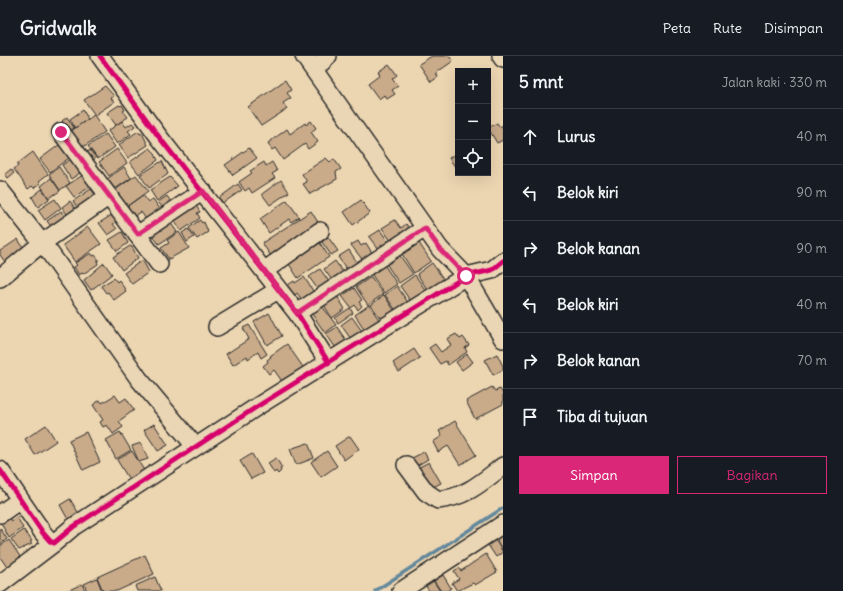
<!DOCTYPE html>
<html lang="id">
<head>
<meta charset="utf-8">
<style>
	body { margin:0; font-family:Delius,sans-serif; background:#20242c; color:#f1f3f6 }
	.controls { position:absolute; right:12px; top:12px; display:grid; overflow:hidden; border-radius:0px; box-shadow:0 4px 16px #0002 }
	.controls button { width:36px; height:36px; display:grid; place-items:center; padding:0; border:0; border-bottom:1px solid #363941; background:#171b24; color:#f1f3f6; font:20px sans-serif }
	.stop { position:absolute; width:12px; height:12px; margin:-9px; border:3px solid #db2777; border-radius:50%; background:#fff }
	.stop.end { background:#db2777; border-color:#fff; box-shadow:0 1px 4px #0008 }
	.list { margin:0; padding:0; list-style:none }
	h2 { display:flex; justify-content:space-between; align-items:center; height:52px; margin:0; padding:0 16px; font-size:17px }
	h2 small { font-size:13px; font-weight:400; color:#9ea1a6 }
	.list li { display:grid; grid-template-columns:26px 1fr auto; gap:12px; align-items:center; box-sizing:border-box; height:56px; padding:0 16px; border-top:1px solid #363941 }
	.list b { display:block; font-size:15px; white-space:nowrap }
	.list em { font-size:13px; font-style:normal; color:#9ea1a6 }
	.actions { display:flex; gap:8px; padding:12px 16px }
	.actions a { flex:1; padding:9px 0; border:1px solid #db2777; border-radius:0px; text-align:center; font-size:14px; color:#db2777 }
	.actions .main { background:#db2777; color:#fff }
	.icon { flex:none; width:22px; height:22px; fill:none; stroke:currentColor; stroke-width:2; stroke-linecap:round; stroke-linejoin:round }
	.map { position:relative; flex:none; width:503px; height:535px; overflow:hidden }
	header { display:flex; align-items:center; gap:24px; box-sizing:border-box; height:56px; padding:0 20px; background:#171b24; border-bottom:1px solid #363941 }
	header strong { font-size:19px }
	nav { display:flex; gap:22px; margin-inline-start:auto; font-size:14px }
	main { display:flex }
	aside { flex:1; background:#171b24 }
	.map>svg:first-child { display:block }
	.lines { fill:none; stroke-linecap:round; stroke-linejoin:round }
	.stream { stroke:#62889c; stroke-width:3.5 }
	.building { fill:#c9ab8a; stroke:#2b2b2b }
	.minor-casing { stroke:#2b2b2b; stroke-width:20 }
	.minor { stroke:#ead6b4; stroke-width:17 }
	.cycleway-casing { stroke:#ead6b4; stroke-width:8 }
	.cycleway { stroke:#d6006c; stroke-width:5 }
	.route { stroke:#db2777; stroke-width:5 }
</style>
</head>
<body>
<header>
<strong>Gridwalk</strong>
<nav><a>Peta</a><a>Rute</a><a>Disimpan</a></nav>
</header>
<main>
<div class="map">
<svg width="503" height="535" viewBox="0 0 503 535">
	<rect width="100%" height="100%" fill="#ecd5b1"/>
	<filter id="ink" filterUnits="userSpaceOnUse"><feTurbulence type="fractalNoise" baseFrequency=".025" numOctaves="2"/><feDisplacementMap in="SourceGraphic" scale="8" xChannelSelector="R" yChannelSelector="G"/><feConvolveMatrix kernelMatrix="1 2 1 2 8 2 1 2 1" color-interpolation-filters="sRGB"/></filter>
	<g filter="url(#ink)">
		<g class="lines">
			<path class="stream" d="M375,535L503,452"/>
		</g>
		<path class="building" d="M432,0H449L453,5L436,17L438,21L431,26L419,8Z
			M389,8L397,19L392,23L398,30L392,34L395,38L387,43L384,39L379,43L368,28L380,19L378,16Z
			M285,24L291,34L287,37L291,42L283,47L287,53L261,70L248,51Z
			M105,30L114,40L111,42L114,46L95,59L84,44Z
			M119,49L120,50L122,49L125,54L123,55L128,61L116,69L107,57Z
			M83,54L88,63L75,72L70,63Z
			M94,59L105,76L83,91L71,75Z
			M67,61L74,72L69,76L62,65Z
			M122,65L126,71L132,67L135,70L128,75L131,78L117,88L108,75Z
			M311,65L316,72L311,76L318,86L308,93L305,88L283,104L275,92L272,94L268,87L287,73L290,78L305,67L306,69Z
			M497,67L500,71L503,69V84L497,87L488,72Z
			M138,75L140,78L142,77L148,89L128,102L119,89Z
			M106,78L115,91L98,103L88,90Z
			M59,89L69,102L50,116L40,103Z
			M150,92L156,98L155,99L158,104L139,118L130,106Z
			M249,92L257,102L233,119L225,109Z
			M117,93L127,107L109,120L99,106Z
			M90,94L96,102L92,106L86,97Z
			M33,96L48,118L39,125L41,127L34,132L32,130L28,133L14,113L18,110L17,108Z
			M458,96V115L449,102Z
			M326,102L330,106L334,103L341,113L336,116L337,123L310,138L303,128L307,126L302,118Z
			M71,103L79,111L77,112L80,117L71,123L62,109Z
			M162,105L168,118L149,132L140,119Z
			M264,106L266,110L272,106L277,115L272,118L275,122L252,137L249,132L245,135L239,126L252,117L250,115Z
			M59,111L70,127L60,134L49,118Z
			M124,111L131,122L115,133L107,123Z
			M11,113L14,117L8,122L5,118Z
			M83,119L90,131L74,141L66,130Z
			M136,119L148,135L126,151L114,135Z
			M170,121L178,130L157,145L150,134Z
			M51,122L60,135L49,142L41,130Z
			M281,124L289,136L270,149L262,138Z
			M238,128L242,134L223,147L219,142Z
			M42,133L49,143L38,151L32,141Z
			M91,133L100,145L81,157L73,145Z
			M143,139L148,146L153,143L160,153L146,163L141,156L133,161L126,151Z
			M167,140L171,146L163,152L158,146Z
			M55,143L61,152L45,164L38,154Z
			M287,144L299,161L291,166L289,163L269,177L260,163Z
			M361,144L370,157L353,169L344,156Z
			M70,145L79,158L71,164L62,151Z
			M195,148L200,156L197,157L200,162L181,175L170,158Z
			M61,155L69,166L55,176L47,165Z
			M311,155L321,171L273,203L262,187Z
			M112,159L117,165L113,168L117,173L108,179L99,167Z
			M168,163L177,176L159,188L150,176Z
			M200,164L202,167L204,166L208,176L197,183L189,172Z
			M395,164L401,172L406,168L411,174L393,188L382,172Z
			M88,171L101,188L75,206L63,189Z
			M188,173L194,181L187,186L182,177Z
			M380,174L391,190L381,197L369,181Z
			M122,176L128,187L117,195L109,184Z
			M179,176L189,192L169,203L161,192L169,187L167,184Z
			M328,181L338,195L331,199L322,186Z
			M18,183L27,198L8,210L0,199V195Z
			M358,185L361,190L366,187L374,200L365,207L351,189Z
			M320,187L329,201L298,222L289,208Z
			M412,187L414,190L419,187L431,205L414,217L400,195Z
			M130,190L132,191L138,202L122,214L113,201Z
			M349,194L360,211L350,218L338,201Z
			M91,197L93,200L95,199L99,204L97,205L98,208L83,218L82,217L79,219L74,211L77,209L75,207Z
			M398,197L413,218L399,227L385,206Z
			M141,205H143L149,216L132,228L124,217Z
			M335,205L345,219L334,227L324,213Z
			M104,207L112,218L91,234L84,224Z
			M383,207L397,228L384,237L370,216Z
			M432,207L445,225L429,236L417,218Z
			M320,213L330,227L319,235L309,221Z
			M415,219L426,235L414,250L400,230Z
			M304,221L315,238L304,246L297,237L292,241L285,231L294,225L295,227Z
			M371,221L383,238L368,249L356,231Z
			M114,222L117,226L119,224L126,235L114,244L108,236L106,237L101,230Z
			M397,230L409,248L397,256L385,239Z
			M354,232L362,244L359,246L362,250L358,254L355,249L351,252L342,240Z
			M384,239L396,257L383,266L371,249Z
			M337,240L345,253L332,262L324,249Z
			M369,249L382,268L367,277L355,259Z
			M322,250L336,269L325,277L312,258Z
			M350,252L353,257L338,267L335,262Z
			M269,257L282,280L267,289L254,266Z
			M352,261L364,278L353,286L341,269Z
			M249,269L267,298L261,302L258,296L248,303L247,300L233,309L226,298L249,283L243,272Z
			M337,271L348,287L338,295L326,278Z
			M456,278L460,283L463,281L469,289L465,292L467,296L448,309L446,305L440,308L429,292L435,288L441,296L451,289L447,283Z
			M287,288L305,314L284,328L274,314L269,318L263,310L268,306L267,304L271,301L270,300Z
			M414,293L420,302L399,316L393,307Z
			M467,298L473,306L462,314L456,306Z
			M497,298L503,310V314L493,319L485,304Z
			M492,331L495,335L500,333L503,338V348L475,363L466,345Z
			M115,339L120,346L126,342L134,354L119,365L123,371L113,378L107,369L103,371L100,366L103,364L93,349L100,344L102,347Z
			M455,365L476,399L460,409L448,390L438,396L433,386L442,380L439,375Z
			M154,368L168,389L158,395L144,374Z
			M46,369L56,385L35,399L25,383Z
			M86,376L100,406L83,414L69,384Z
			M120,376L131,394L116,403L106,384Z
			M350,380L359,393L344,404L335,390Z
			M141,387L148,403L139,406L132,390Z
			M308,387L314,402L296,409L290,393Z
			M132,395L145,416L130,425L117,404Z
			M327,395L337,410L321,421L311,406Z
			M424,396L428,403L415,411L410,403Z
			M252,398L263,417L251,423L240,405Z
			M276,402L282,412L280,413L281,415L278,418L276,415L274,417L268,407Z
			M429,406L441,427L427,434L416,413Z
			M70,443L81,461L70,467L60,449Z
			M17,461L23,472L9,482L1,467L9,462L11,465Z
			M0,472L7,483L0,488Z
			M24,474L32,485L30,486L32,488L19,494L11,483Z
			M503,479V495L496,483Z
			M9,484L23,505L9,514L0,501V490Z
			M495,484L503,496L496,501L488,489Z
			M486,498L497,516L475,529L473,527L457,535L452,527L459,523L454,515L459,512L461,515Z
			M145,499L154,518L117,535H103L97,521Z
			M443,519L451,532L447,535H441L434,525Z
			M155,521L161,535H137L135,530Z
			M97,522L102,535H87L84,528Z
			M432,523L440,535H429L424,527Z
			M82,528L85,535H67Z"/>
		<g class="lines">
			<g class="minor-casing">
				<path id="minor" d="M100,0L159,81L297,257L329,307
					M304,0L440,193L466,220L503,283
					M501,0L503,3
					M314,14L328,0
					M61,76L159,208
					M0,134L50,197L139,323L195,390
					M137,179L203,135
					M264,215L320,175
					M0,222L42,187L109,140
					M297,257L425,172
					M217,271L278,234
					M406,409L426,436L438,444C466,441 481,427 503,410
					M0,414L43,477L50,485L54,487L73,471L258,350L466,220L492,214L503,205
					M0,458L20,444
					M0,528L54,487
					M401,535L503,468"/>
			</g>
			<use href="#minor" class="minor"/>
			<g class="cycleway-casing">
				<path id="cycleway" d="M100,0L159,81L297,257L329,307
					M0,414L43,477L50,485L54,487L73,471L258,350L466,220L492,214L503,205"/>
			</g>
			<use href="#cycleway" class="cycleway"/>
		</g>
	</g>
	<g class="lines" filter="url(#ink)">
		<path class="route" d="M61,76L138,178L203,135L297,257L425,172L440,193L466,220"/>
	</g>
</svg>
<div class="controls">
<button>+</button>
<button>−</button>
<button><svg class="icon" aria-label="locate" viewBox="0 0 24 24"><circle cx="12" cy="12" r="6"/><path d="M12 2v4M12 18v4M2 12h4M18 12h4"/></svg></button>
</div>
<div class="stop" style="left:466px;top:220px"></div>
<div class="stop end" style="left:61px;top:76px"></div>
</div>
<aside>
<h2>5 mnt<small>Jalan kaki · 330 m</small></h2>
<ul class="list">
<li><svg class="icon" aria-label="ahead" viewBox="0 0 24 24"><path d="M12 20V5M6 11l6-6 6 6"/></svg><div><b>Lurus</b></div><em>40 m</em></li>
<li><svg class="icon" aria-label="left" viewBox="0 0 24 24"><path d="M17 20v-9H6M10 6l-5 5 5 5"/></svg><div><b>Belok kiri</b></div><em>90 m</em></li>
<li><svg class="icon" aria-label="right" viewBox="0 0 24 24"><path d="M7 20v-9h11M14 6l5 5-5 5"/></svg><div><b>Belok kanan</b></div><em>90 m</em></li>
<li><svg class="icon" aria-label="left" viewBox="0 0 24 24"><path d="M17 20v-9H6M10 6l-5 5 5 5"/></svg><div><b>Belok kiri</b></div><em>40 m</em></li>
<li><svg class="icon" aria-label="right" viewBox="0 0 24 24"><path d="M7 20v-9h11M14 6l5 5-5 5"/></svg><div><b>Belok kanan</b></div><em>70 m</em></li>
<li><svg class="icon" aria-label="arrive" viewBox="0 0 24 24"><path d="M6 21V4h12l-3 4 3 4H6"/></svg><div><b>Tiba di tujuan</b></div></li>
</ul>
<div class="actions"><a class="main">Simpan</a><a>Bagikan</a></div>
</aside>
</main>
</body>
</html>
